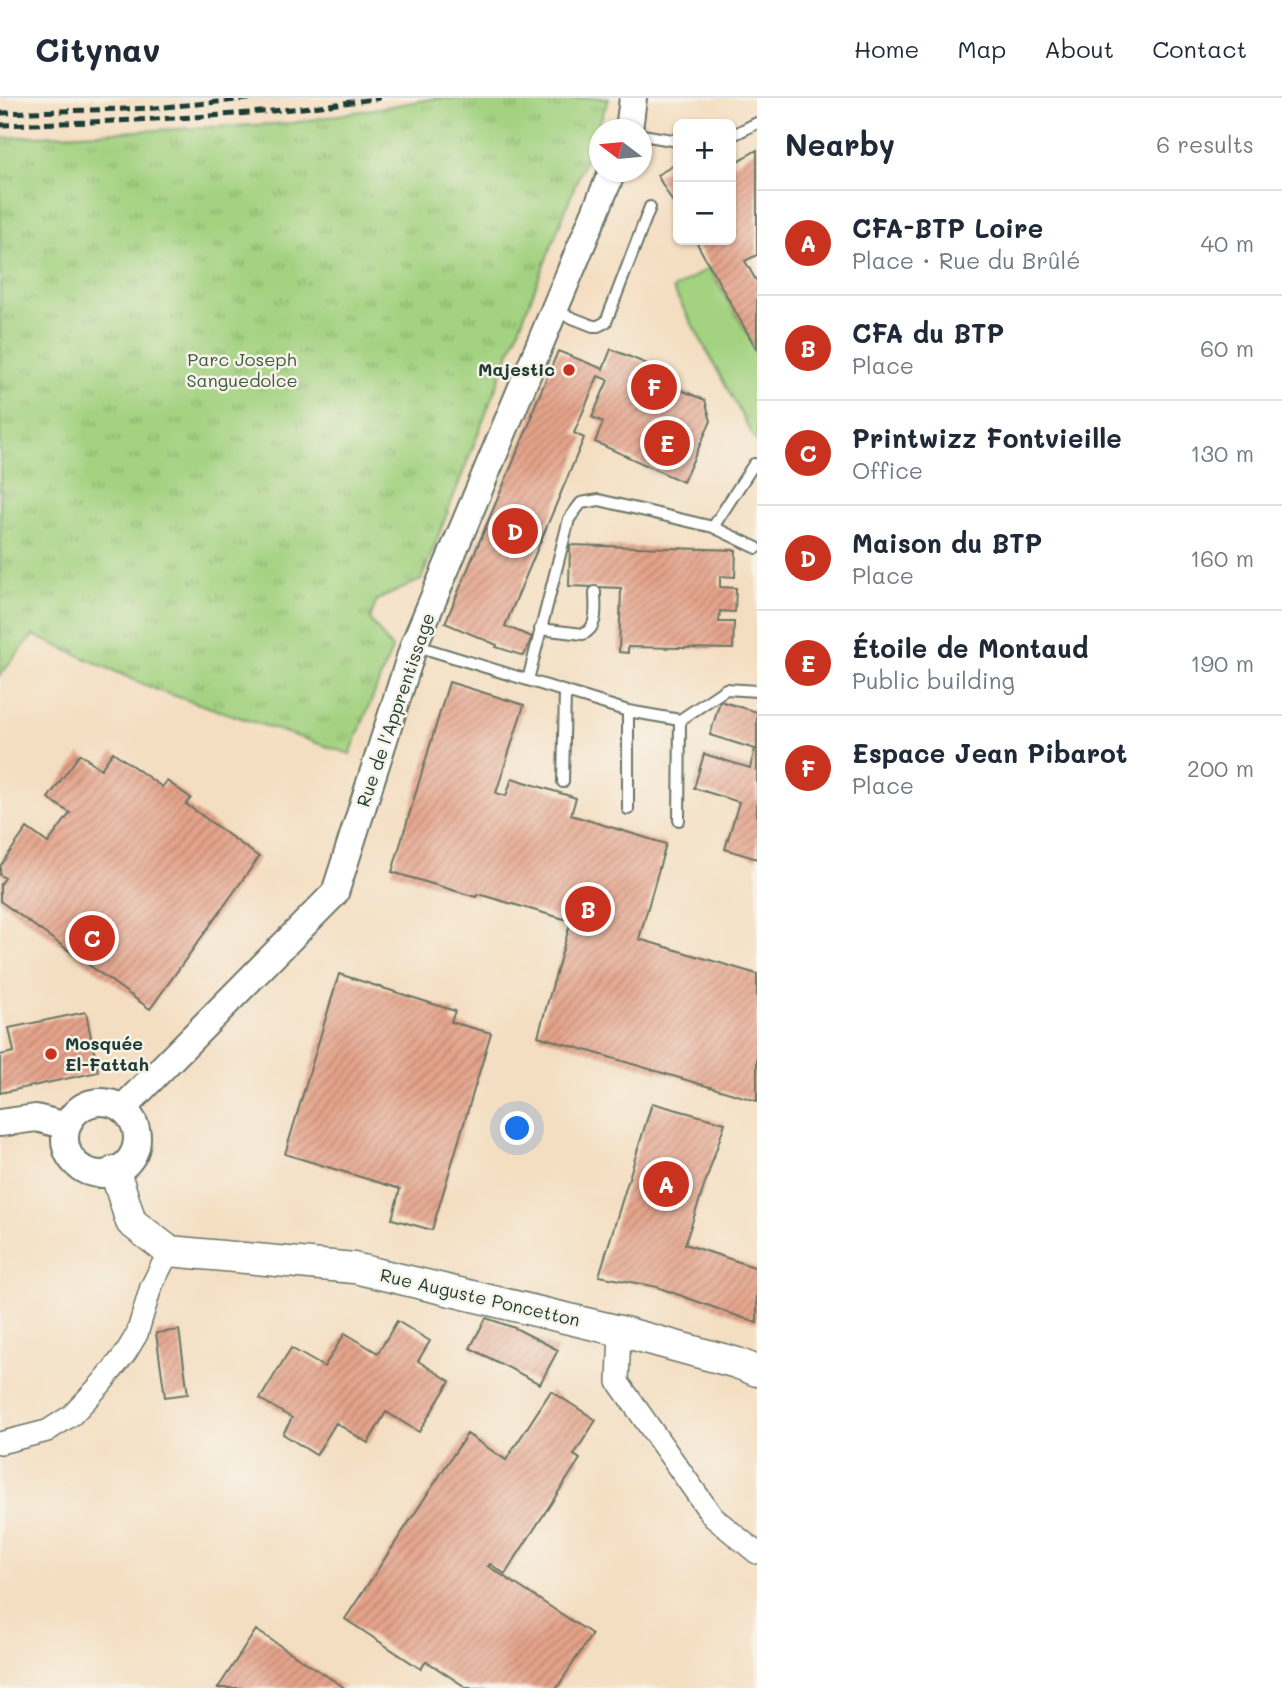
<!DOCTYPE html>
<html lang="en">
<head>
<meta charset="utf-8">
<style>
	body { margin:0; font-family:Mali,sans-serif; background:#f6f6f7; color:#1f2937 }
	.controls { position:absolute; right:21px; top:21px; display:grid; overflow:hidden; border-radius:10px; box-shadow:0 2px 5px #0004 }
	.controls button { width:63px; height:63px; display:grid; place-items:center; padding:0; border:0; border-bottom:2px solid #e0e1e3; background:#fff; color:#1f2937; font:35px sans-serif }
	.compass { position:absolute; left:589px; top:21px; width:63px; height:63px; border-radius:50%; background:#fff; box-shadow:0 2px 5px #0004; rotate:286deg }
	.you { position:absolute; left:518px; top:1031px; width:24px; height:24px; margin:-18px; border:5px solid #fff; border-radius:50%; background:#1a73e8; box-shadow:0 0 0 10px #1a73e833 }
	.badge { display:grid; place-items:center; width:46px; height:46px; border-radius:50%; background:#c8321e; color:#fff; font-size:23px; font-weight:700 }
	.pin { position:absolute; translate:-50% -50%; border:4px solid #fff; box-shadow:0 2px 7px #0006 }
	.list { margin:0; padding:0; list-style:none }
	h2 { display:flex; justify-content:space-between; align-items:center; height:91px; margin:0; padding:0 28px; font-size:30px }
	h2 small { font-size:23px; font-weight:400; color:#747a83 }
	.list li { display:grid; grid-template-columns:46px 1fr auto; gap:21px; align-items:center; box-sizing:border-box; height:105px; padding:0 28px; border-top:2px solid #e0e1e3 }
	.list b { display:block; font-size:26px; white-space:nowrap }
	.list p { margin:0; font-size:23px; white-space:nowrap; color:#747a83 }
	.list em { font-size:23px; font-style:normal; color:#747a83 }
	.map { position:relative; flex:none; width:757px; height:1590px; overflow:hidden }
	header { display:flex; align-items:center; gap:42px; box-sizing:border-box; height:98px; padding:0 35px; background:#fff; border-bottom:2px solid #e0e1e3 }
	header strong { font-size:33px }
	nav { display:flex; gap:38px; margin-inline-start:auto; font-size:24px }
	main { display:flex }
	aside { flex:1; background:#fff }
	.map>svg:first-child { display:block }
	.grass { fill:url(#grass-tufts); stroke:#61885a; stroke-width:2 }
	.pitch { fill:#a3d280; stroke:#61885a; stroke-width:2 }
	.building { fill:url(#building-hatch) }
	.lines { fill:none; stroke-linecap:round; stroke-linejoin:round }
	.service-casing { stroke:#6a7565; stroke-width:14 }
	.minor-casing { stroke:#6a7565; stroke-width:24 }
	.tertiary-casing { stroke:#6a7565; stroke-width:30 }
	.secondary-casing { stroke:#6a7565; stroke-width:33 }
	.service { stroke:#fff; stroke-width:10 }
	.minor { stroke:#fff; stroke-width:21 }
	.tertiary { stroke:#fff; stroke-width:26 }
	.secondary { stroke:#fff; stroke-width:30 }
	.rail { stroke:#1f3d34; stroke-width:5; stroke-dasharray:10 5; stroke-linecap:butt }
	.poi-dot { fill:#c8321e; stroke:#f7f3e8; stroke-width:2.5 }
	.labels { text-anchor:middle; stroke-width:5; stroke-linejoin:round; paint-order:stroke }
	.park-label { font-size:18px; fill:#395b43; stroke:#f7f3e8 }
	.poi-label { font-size:18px; font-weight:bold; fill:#1f3d34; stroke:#f7f3e8; text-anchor:end }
	.street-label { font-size:18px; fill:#1f3d34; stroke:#f7f3e8 }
</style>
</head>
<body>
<header>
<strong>Citynav</strong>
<nav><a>Home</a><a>Map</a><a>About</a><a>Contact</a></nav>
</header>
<main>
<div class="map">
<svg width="757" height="1590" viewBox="0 0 757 1590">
	<defs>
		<pattern id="grass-tufts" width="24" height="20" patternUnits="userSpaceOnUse" patternTransform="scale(1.75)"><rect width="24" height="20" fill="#a3d280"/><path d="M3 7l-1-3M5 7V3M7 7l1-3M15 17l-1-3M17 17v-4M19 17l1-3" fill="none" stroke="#84ac6a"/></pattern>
		<pattern id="building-hatch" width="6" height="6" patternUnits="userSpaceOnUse" patternTransform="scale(1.75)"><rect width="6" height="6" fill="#e5a38a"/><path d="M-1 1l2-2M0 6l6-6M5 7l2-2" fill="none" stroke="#b98672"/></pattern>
	</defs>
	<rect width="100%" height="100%" fill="#f7f3e8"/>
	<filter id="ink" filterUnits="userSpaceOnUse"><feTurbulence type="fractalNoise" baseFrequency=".0143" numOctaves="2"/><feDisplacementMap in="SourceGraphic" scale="14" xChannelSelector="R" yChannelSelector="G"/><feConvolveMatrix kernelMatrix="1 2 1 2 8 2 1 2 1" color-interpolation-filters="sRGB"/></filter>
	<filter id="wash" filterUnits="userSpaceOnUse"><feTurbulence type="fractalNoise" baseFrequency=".00686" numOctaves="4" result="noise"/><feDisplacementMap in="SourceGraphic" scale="28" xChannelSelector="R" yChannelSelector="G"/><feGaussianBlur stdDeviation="1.57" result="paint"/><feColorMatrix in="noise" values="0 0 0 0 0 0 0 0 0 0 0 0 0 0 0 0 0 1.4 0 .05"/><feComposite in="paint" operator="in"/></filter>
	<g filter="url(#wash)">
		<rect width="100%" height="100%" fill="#f4dec1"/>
		<path class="grass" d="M437,0H609L421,482L377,502L370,521L392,551L350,656L157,592L33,537L0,577V40L293,25Z"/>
		<path class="pitch" d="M709,170L757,252V345L673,191Z"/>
		<g id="blocks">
			<path class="building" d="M757,52V157L745,163L757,184V252L695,142H731V67Z
				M678,65V113L657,77Z
				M611,251L664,273L658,288L677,296L679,291L705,302L711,323L683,384L595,344L603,324L592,319L608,282L598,278L574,335L584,340L505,528L532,539L524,558L496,549L497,547L445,525L533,317H531L558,253L603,271Z
				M570,447L736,452L735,479L720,478V489L736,490L735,514L720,513L719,524H734L733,551L628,549V555L619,554L621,490L569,488Z
				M449,584L524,607L496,695L506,698L512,680L576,700L571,717L666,746L639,841L757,876V1003L538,938L571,823L478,796L476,799L392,774Z
				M720,603L757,614V761L725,751L739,704L694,690L704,656L750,670L755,651L710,637Z
				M113,654L162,689L167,683L191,700L186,706L259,759L150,911L0,803V787L5,780L0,777V768L27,730L48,745L70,715L48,700L80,656L101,671Z
				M339,876L455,913L451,924L491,935L432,1132L392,1121L400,1091L285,1056Z
				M86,914L98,974L0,995V957L14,954L9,930Z
				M652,1005L725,1025L685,1146L757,1170V1225L657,1189L599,1178Z
				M486,1220L515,1230L558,1252L540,1286L470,1250Z
				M397,1223L430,1243L418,1263L450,1283L419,1334L386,1314L368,1345L336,1325L316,1357L283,1336L292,1320L260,1301L291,1250L324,1269L345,1235L378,1255Z
				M179,1232L188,1296L165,1299L156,1235Z
				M551,1293L596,1322L574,1357L580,1361L505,1476L490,1466L488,1468L592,1536L557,1590H467L426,1563L421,1571L345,1521L467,1336L506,1362Z
				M256,1532L345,1590H218Z"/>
		</g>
	</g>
	<g filter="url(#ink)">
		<use href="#blocks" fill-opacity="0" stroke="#6a7565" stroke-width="2"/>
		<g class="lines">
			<g class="service-casing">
				<path id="service" d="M642,37L678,43
					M731,38L757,25
					M555,213L593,228H598L606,224L650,109
					M713,429L757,450
					M540,531L583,536C599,530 595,508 595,494
					M414,547L628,613L680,622L726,591L757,593
					M528,582L569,421L581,405L599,402L713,429L754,366
					M628,613V711
					M563,684L565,594
					M679,722L680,622"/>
			</g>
			<g class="minor-casing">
				<path id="minor" d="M620,1233L618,1284L713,1419L757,1455
					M0,1345L47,1333L72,1317L101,1286L125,1256L137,1236L151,1189L169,1153"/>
			</g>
			<g class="tertiary-casing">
				<path id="tertiary" d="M629,32L633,0
					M65 1040a36 36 0 1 1 72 0a36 36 0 1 1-72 0Z
					M122,1011L335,795L414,547L612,74
					M0,1025L36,1020L67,1028"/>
			</g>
			<g class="secondary-casing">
				<path id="secondary" d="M115,1073L131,1124L169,1153L354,1170L620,1233L737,1265L757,1273"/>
			</g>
			<use href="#service" class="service"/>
			<use href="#minor" class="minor"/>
			<use href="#tertiary" class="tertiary"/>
			<use href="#secondary" class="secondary"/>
			<path class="rail" d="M0,15L155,10L258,0
				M0,27C127,23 255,19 380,0"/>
		</g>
	</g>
	<g class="poi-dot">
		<circle cx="569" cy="272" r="7"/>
		<circle cx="51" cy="956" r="7"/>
	</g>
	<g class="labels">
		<g class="park-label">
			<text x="242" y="268">Parc Joseph<tspan x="242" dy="21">Sanguedolce</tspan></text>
		</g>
		<g class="poi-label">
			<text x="555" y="278">Majestic</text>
			<text x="65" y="952" text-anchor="start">Mosquée<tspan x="65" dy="21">El-Fattah</tspan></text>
		</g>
		<g class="street-label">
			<text transform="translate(396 612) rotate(-71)" y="6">Rue de l'Apprentissage</text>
			<text transform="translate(480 1200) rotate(13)" y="6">Rue Auguste Poncetton</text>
		</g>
	</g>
</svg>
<div class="controls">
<button>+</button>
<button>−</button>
</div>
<svg class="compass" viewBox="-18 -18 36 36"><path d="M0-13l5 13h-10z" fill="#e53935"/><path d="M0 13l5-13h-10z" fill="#747a83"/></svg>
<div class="you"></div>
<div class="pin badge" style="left:666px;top:1086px">A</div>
<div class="pin badge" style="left:588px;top:811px">B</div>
<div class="pin badge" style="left:92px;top:840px">C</div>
<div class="pin badge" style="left:515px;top:433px">D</div>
<div class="pin badge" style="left:667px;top:345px">E</div>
<div class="pin badge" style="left:654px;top:289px">F</div>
</div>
<aside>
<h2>Nearby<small>6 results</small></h2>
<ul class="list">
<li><span class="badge">A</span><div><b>CFA-BTP Loire</b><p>Place · Rue du Brûlé</p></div><em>40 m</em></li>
<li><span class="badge">B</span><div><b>CFA du BTP</b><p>Place</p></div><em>60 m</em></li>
<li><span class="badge">C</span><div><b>Printwizz Fontvieille</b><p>Office</p></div><em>130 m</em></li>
<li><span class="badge">D</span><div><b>Maison du BTP</b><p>Place</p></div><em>160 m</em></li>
<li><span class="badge">E</span><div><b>Étoile de Montaud</b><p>Public building</p></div><em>190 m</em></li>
<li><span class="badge">F</span><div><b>Espace Jean Pibarot</b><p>Place</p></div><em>200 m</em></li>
</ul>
</aside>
</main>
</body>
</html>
